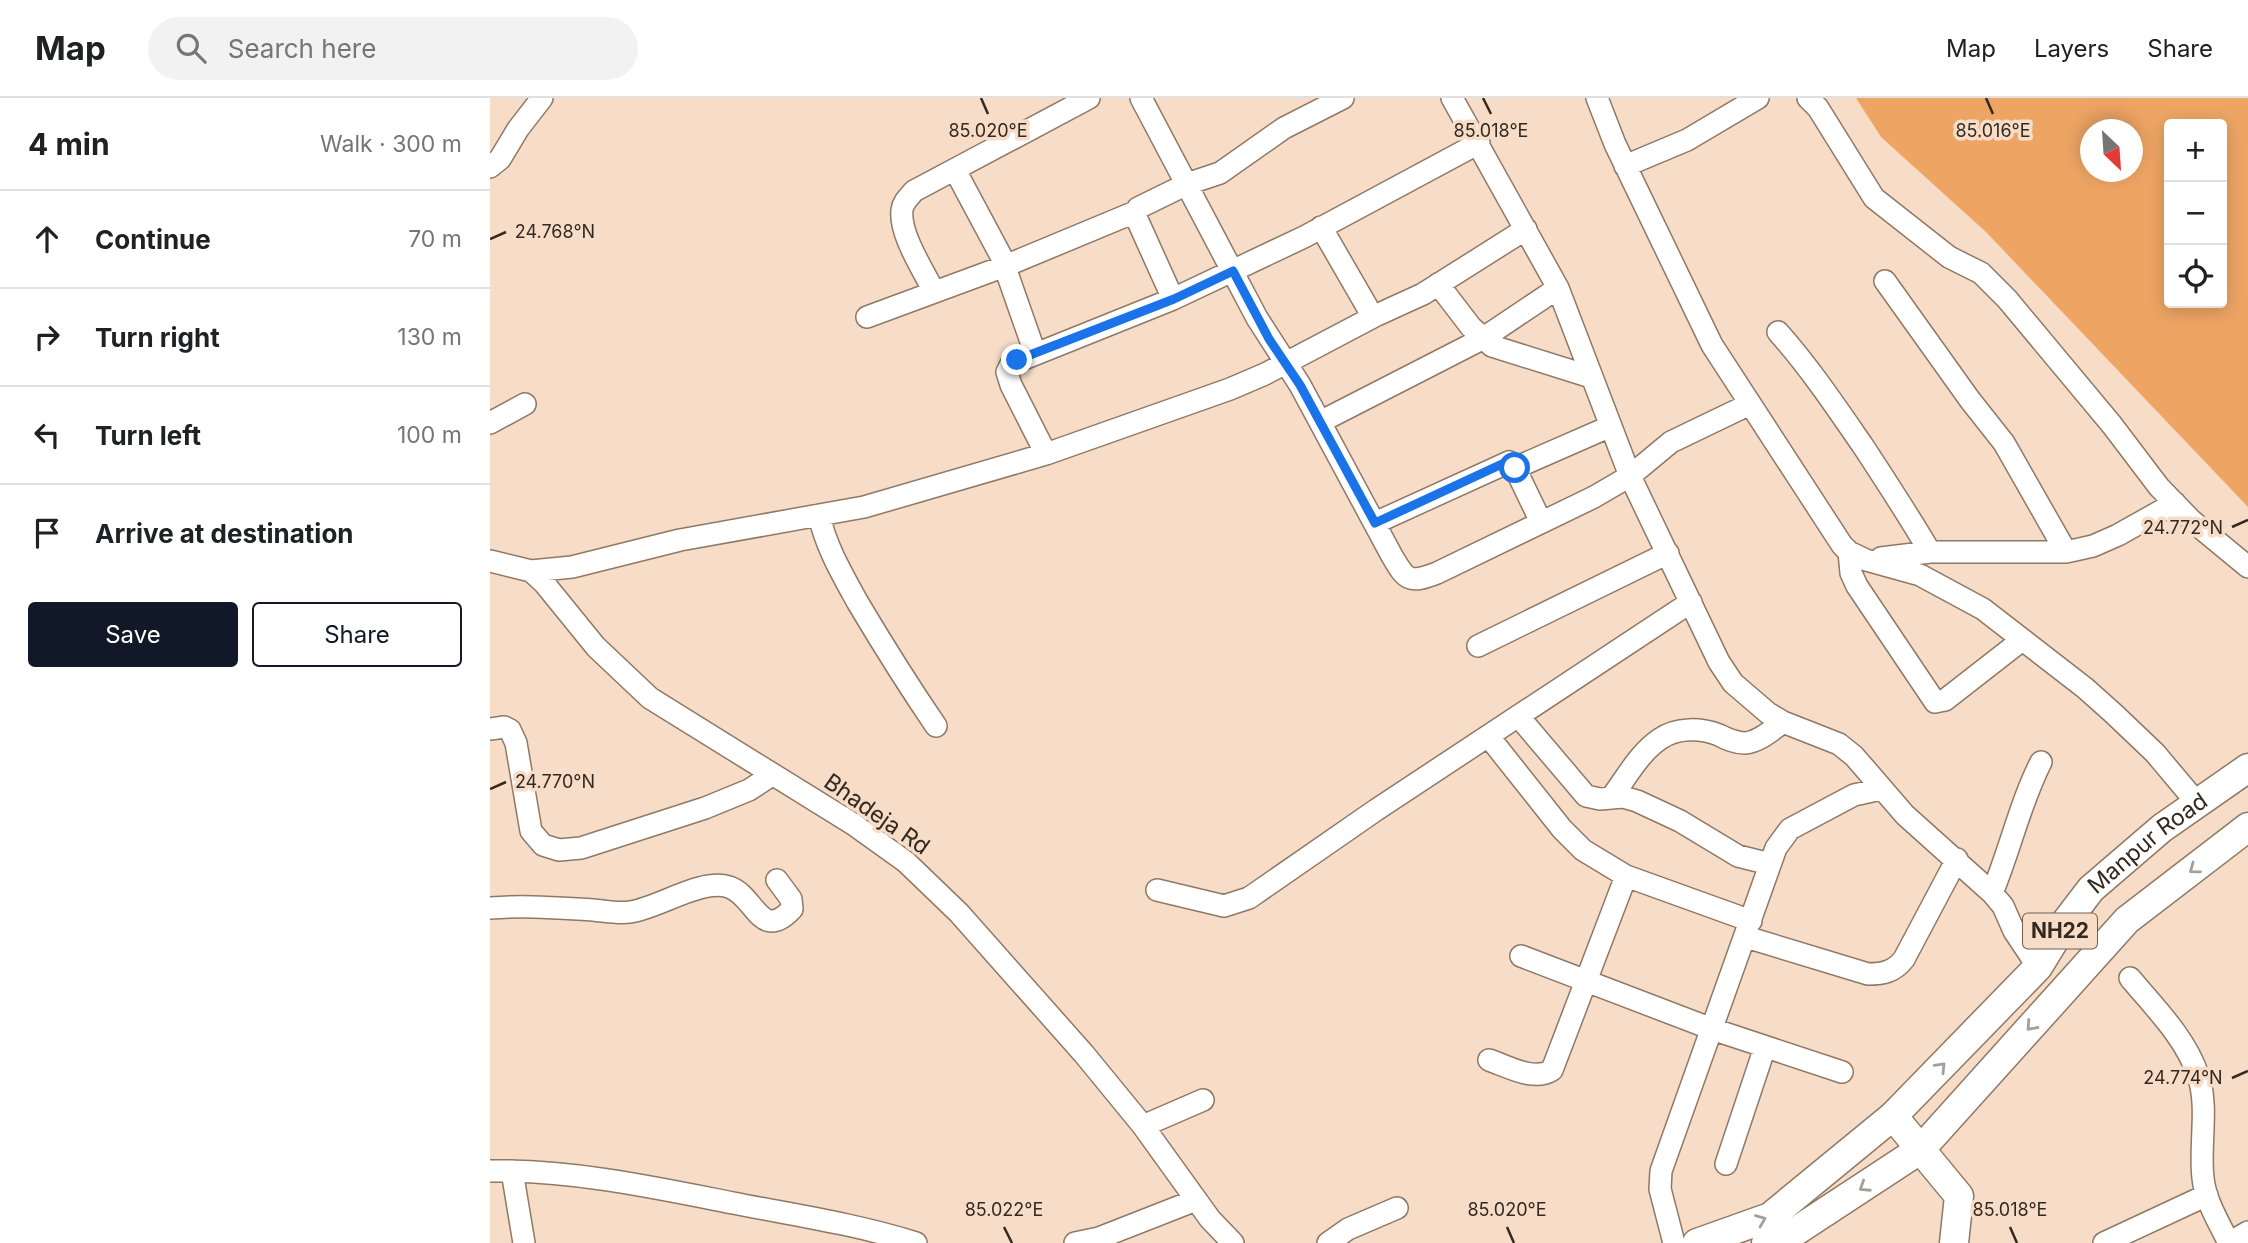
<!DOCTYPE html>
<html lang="en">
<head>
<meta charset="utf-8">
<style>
	body { margin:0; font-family:Inter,sans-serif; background:#f2f2f2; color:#202124 }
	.controls { position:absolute; right:21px; top:21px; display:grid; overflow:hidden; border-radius:7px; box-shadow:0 4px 18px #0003 }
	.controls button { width:63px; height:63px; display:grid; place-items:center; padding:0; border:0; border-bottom:2px solid #e0e0e0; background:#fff; color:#202124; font:35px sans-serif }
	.compass { position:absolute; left:1590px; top:21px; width:63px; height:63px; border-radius:50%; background:#fff; box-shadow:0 4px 18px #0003; rotate:155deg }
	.stop { position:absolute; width:21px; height:21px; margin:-16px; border:5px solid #1a73e8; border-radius:50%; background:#fff }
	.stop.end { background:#1a73e8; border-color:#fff; box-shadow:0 2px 7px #0008 }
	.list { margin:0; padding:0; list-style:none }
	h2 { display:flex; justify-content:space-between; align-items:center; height:91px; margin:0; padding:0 28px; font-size:30px }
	h2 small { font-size:23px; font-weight:400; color:#757577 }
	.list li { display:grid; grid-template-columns:46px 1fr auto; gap:21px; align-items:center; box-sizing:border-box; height:98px; padding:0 28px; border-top:2px solid #e0e0e0 }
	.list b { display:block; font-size:26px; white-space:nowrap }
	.list em { font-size:23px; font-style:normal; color:#757577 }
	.actions { display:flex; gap:14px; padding:21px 28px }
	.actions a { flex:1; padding:16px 0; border:2px solid #111827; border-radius:7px; text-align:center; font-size:24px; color:#111827 }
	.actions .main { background:#111827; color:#fff }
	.icon { flex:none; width:38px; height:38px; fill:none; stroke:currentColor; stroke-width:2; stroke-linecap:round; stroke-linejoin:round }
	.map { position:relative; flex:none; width:1758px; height:1145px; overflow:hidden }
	header { display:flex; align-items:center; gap:42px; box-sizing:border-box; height:98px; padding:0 35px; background:#fff; border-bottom:2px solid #e0e0e0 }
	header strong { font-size:33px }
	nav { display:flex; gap:38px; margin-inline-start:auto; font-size:24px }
	.search { width:490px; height:63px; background:#f2f2f2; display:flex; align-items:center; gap:18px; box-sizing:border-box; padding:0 24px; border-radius:38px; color:#757577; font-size:26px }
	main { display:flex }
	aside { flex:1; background:#fff }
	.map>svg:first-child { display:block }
	.water { fill:#eea564; fill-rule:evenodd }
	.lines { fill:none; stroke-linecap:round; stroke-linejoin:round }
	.minor-casing { stroke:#8f7864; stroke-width:24 }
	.major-casing { stroke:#8f7864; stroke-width:31 }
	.minor { stroke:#fff; stroke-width:21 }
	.major { stroke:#fff; stroke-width:28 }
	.oneway { stroke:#a39f9b }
	.route { stroke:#1a73e8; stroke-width:9 }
	.ticks { fill:none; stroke:#332921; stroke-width:2.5 }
	.labels { text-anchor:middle; stroke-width:7; stroke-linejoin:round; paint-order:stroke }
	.shield { fill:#f7ddc8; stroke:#6e5f53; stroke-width:2 }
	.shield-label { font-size:21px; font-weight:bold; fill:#332921 }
	.street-label { font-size:23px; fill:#332921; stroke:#f7ddc8 }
	.ticks-label { font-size:18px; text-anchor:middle; fill:#332921; stroke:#f7ddc8; stroke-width:7; stroke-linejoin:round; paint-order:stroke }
</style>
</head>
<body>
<header>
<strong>Map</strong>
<div class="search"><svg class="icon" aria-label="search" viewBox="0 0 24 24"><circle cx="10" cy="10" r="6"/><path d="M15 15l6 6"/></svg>Search here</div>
<nav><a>Map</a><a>Layers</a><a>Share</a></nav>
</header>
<main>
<aside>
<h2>4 min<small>Walk · 300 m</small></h2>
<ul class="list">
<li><svg class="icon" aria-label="ahead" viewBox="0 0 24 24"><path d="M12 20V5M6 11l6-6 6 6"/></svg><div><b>Continue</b></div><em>70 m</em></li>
<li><svg class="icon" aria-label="right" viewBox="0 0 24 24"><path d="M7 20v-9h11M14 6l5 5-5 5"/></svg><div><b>Turn right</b></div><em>130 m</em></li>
<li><svg class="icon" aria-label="left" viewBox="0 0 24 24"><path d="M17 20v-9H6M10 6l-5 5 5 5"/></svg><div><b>Turn left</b></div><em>100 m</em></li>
<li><svg class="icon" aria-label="arrive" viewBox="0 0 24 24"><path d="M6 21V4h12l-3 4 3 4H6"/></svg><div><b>Arrive at destination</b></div></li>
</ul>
<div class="actions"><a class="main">Save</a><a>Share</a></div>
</aside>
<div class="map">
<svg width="1758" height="1145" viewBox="0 0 1758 1145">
	<rect width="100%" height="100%" fill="#f7ddc8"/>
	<path class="water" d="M1366,0H1758V409L1496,134L1391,39ZM1679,26H1732V205H1679ZM1601,32H1643V74H1601Z"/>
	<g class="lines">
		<g class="minor-casing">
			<path id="minor" d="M651,0L767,220L810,287L902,458C916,482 919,486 947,475L1104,399L1140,378L1181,344L1260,306
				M962,0L1068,190L1140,378L1229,564L1243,585L1278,615L1293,624L1349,646L1364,658L1415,717L1502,795L1513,808L1524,833L1548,869
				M1107,0L1125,46L1222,247L1352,447L1359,454L1376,462L1430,477L1493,511L1595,590L1623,615L1665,655L1707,705
				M1318,0L1328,10L1384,100L1459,159L1491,175L1517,201L1622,327L1669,389L1701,422L1758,469
				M1135,68L1197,42L1268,0
				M0,69L10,61L28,31L52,0
				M465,72L511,158L545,255
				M831,129L883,219
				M1395,183L1480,302L1514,345L1576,454
				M948,186L981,229L1002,248L1101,279
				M444,194C434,173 409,136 412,112C413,104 419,99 424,93L599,0
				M683,201L646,119L648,110L697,86L730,75L794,30L853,0
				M377,219L515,168L645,114
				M1288,234C1320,270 1346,309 1373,348C1396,383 1419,418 1440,454
				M830,324L992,241L1068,190
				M0,325L35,306
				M556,356L521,287L517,274L521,266L683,201L814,139L989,45
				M1025,370L1121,328
				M329,417C336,449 352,476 368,505C393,547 418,587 446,628
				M885,425L1019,364L1025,370L1051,424
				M1359,454L1361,475L1367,488L1445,604L1455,602L1532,542
				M1391,460L1440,454H1576L1603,448L1628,437L1685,405
				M0,463L41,473L54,485L106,549L160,600L363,726L416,764L469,815L594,956L653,1028L720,1121L743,1145
				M41,473L82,469L190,442L374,409L556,356L740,291L775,276L887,217L933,196L1036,131
				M988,548L1178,455
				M1029,619L1096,698L1110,701L1133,699L1147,703L1190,723L1248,758L1280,766
				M0,631L14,629L20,632L26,645L41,733L53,747L69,752L91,750L215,710L259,692L282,677
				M999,639L1072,731L1093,752L1136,778L1261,823
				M1121,700C1136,680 1150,654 1170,641C1187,629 1211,630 1229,637C1237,641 1245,645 1255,645C1269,644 1282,632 1293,624
				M667,792L734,808L759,800L886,712L1201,504
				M1502,795C1520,752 1530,705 1551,664
				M0,810C34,807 68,810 103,812C115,813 128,816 140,814C169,810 211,780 239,789C265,797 270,845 302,811L301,801L287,782
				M1256,839L1378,876C1393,876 1404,874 1414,861L1467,761
				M1031,858L1222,931L1352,974
				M1640,880C1665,910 1695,939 1708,977C1719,1009 1709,1047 1713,1080C1715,1102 1729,1125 1739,1145
				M999,962C1017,968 1044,984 1062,972L1136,778
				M653,1028L713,1002
				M1236,1066L1275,949
				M0,1073C83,1072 162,1089 243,1105C304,1117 366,1126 426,1145
				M22,1073L34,1145
				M585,1145L609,1140L706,1102
				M838,1145L858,1131L907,1110
				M1184,1145L1170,1091L1171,1073L1286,750L1300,731L1364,697L1391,691
				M1614,1145L1717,1097
				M1739,1145L1758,1134"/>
		</g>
		<g class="major-casing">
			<g id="major">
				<path d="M1403,1018L1469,1098L1464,1145"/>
				<path id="s1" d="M1207,1145L1280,1119L1403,1018L1548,869L1575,825L1601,791L1672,730L1758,670"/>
				<path d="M1276,1145L1300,1137L1431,1051L1637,822L1758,729"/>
			</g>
		</g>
		<use href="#minor" class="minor"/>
		<use href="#major" class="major"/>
	</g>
	<defs><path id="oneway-chevron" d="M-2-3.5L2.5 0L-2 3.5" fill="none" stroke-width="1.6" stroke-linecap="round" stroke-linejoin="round" transform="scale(1.75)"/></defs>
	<g class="oneway">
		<use href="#oneway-chevron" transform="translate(1704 771) rotate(143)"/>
		<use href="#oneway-chevron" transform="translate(1541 928) rotate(132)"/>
		<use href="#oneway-chevron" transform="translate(1451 969) rotate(-46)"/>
		<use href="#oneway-chevron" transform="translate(1374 1089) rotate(147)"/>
		<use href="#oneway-chevron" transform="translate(1271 1122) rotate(-22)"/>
	</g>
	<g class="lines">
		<path class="route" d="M527,262L684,201L743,173L779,241L810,287L885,425L1012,366L1019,364L1025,370"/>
	</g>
	<path class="ticks" d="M491,0L498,16M993,0L1001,16M1496,0L1503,16M0,141L16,134M1742,429L1758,422M0,691L16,684M1742,980L1758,973M514,1129L522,1145M1017,1129L1024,1145M1520,1129L1527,1145"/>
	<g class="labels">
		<rect class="shield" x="1533" y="815.5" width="74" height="35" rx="5"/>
		<g class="shield-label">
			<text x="1570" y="840">NH22</text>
		</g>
		<g class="street-label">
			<text transform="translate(387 716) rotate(35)" y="8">Bhadeja Rd</text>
			<text dy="8" stroke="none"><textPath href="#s1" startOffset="612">Manpur Road</textPath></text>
		</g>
	</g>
	<g class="ticks-label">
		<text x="498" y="39">85.020°E</text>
		<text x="1001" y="39">85.018°E</text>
		<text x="1503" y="39">85.016°E</text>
		<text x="65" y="140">24.768°N</text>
		<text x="1693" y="436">24.772°N</text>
		<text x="65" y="690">24.770°N</text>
		<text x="1693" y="986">24.774°N</text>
		<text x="514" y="1118">85.022°E</text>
		<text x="1017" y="1118">85.020°E</text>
		<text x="1520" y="1118">85.018°E</text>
	</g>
</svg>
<div class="controls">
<button>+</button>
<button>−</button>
<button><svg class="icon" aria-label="locate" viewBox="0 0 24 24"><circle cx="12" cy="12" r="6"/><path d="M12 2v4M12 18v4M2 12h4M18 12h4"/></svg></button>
</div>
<svg class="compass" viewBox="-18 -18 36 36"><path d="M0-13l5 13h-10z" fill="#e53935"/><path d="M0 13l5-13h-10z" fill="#757577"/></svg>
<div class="stop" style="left:1025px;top:370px"></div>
<div class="stop end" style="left:527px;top:262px"></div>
</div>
</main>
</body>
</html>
